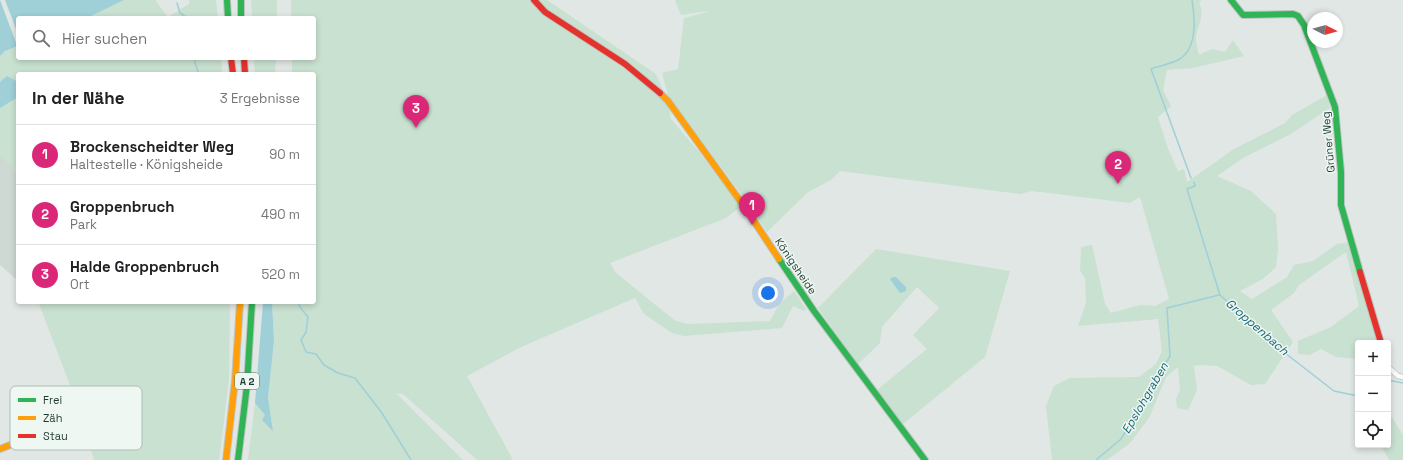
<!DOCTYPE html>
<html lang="de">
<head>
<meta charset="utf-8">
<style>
	body { margin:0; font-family:"Space Grotesk",sans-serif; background:#f6f6f6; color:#202124 }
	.controls { position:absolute; right:12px; bottom:12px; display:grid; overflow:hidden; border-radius:4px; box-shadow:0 2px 6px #0003 }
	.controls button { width:36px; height:36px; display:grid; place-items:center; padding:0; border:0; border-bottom:1px solid #e0e0e0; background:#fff; color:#202124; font:20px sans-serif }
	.compass { position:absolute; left:1307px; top:12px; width:36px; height:36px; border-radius:50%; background:#fff; box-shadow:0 2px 6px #0003; rotate:96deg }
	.you { position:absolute; left:768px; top:293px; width:14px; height:14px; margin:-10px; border:3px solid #fff; border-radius:50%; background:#1a73e8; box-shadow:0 0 0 6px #1a73e833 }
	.badge { display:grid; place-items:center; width:26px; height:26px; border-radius:50%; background:#db2777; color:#fff; font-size:13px; font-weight:700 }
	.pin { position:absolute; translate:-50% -33px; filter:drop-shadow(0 1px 2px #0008) }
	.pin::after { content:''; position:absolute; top:21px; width:14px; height:12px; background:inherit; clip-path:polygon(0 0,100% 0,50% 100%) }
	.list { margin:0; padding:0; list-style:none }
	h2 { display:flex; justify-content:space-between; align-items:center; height:52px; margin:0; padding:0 16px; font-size:17px }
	h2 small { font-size:13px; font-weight:400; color:#757577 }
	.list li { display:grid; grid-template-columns:26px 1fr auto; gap:12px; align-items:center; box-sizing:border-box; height:60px; padding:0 16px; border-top:1px solid #e0e0e0 }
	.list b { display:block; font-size:15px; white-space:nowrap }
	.list p { margin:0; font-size:13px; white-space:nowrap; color:#757577 }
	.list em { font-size:13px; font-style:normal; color:#757577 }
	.icon { flex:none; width:22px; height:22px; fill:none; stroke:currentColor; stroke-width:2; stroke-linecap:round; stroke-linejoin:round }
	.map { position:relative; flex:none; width:1403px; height:460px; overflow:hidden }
	.search { position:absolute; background:#fff; box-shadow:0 2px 6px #0003; left:16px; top:16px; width:300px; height:44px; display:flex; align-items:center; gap:10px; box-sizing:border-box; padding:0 14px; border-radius:4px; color:#757577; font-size:15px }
	.panel { position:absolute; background:#fff; box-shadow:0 2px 6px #0003; left:16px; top:72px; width:300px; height:232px; border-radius:4px }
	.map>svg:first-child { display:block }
	.built { fill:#ced9d4 }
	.green { fill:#c9e1d0 }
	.water { fill:#9fcfd7 }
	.pier { fill:#e1e7e4 }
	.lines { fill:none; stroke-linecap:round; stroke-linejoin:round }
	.stream { stroke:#9fcfd7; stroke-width:1.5 }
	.street-casing { stroke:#bec4c1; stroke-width:6 }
	.fast-casing { stroke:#bdc5c2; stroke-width:8 }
	.slow-casing { stroke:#bdc5c2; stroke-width:8 }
	.jam-casing { stroke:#bdc5c2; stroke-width:8 }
	.street { stroke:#fafbfb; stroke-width:4.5 }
	.fast { stroke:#30b455; stroke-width:6 }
	.slow { stroke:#ff9f0a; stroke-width:6 }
	.jam { stroke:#e5322d; stroke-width:6 }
	.labels { text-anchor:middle; stroke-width:3; stroke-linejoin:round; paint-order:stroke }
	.shield { fill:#eef7f2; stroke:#5d736c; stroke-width:1 }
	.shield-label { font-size:10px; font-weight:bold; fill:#1f3a32 }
	.street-label { font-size:11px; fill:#1f3a32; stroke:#eef7f2 }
	.water-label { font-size:12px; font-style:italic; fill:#186776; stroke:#eef7f2 }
	.key { fill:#eef7f2; stroke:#b0beb8; stroke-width:1 }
	.key-label { font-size:11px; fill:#1f3a32 }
</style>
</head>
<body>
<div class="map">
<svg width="1403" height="460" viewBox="0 0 1403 460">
	<rect width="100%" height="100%" fill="#e1e7e4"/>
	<path class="built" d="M0,154L18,174V281L0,265Z"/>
	<path class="green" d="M124,0H155L168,17L189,4V0H216L218,18H87Z
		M251,0H277V18H252Z
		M291,0H547L656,74L668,101L671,119L700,153L740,207L726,218L610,263L615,272L674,320L687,324L770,321L779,304L794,291L806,309L804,311L793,306L782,328L684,336L672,333L644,314L635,298L521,347L467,376L513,460H477L403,394L396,393L463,460H248L255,403L265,415L273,430L268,398L274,341L272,302H314V74H292V58H314V18H291Z
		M675,0H1202L1199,2C1206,18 1196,25 1196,39C1196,44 1198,50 1199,55L1212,49L1225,52L1233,40L1244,56L1193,68L1167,70L1163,90L1171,106L1158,117L1167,146L1178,171L1184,169L1187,182L1234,149L1285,123L1292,115L1327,95L1330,108L1289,135L1243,158L1217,176L1251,191L1276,214L1278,248L1276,267L1263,279L1240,291L1252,299L1287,277L1294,265L1313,261L1337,244L1355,241L1385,343H1358V359L1336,357L1321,349L1310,355L1298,354V341L1331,327L1359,306L1346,252L1299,285L1294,293L1271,310L1293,342L1265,384L1251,385L1217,366L1201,365L1194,366L1197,390L1188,410L1177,408L1176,399L1180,390L1178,367L1166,377L1149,418L1130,443L1107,460H1052L1046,406L1054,386L1070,378L1139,377L1156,364L1162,351L1158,319L1078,326L1086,303L1085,278L1080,271L1081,247L1092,245L1105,304L1111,313L1140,305L1155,306L1169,299L1140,197L1130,203L1032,191L1020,194L840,171L831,180L808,192L767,232L747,202L668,95L662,73L678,69L684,18L707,12L708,11L681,15Z
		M16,47L18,58H221L222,74H18V174L0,154V56L5,51Z
		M254,58H276L275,74H255Z
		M876,249L1010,271L985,357L903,424L877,390L927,349L913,335L939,308L917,287L882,327L880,343L858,364L818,308Z
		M44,302H230L229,380L219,460H94L81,414L39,304Z
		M1392,417L1403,435V460H1389L1381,445H1388V420Z"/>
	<path class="water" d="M0,0H124L87,18H18V46L5,51L0,56Z
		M7,76L18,82V97L0,108V82Z
		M893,277H896L906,287V291L900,293L890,279Z
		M263,302H272L274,341L268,398L273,431L262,420L265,415L255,403Z"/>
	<path class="pier" d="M0,0H5L18,34V48Z"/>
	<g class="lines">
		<path class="stream" d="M177,3L180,13L188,18
			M195,58V63L199,74
			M1191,178L1151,69C1159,66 1170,64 1178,60C1198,49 1195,19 1192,0
			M1194,182L1195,186L1187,189L1220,295L1285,353L1334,391L1358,396
			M298,302L300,307L308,317L306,332L301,340L306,352L316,354L324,365L338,373L355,378L382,413L411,460
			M1388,380L1403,383
			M1096,460L1121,439L1170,356L1167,308L1219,295"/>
		<g class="street-casing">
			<path id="street" d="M1388,367L1398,376L1403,377"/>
		</g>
		<g class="fast-casing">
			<path id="fast" d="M227,0L228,18
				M241,0V18
				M1231,0L1243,15L1293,14L1298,16L1304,25L1335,107L1341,172V205L1360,272
				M779,259L814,311L925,460
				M238,460L247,385L252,302"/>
		</g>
		<g class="slow-casing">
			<path id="slow" d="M660,93L668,101L746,209L779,259
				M0,449L90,413
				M226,460L235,381L240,302"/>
		</g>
		<g class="jam-casing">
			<path id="jam" d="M534,0L545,12L625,64L660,93
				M231,58L233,74
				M244,58L245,74
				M1360,272L1381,343"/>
		</g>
		<use href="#street" class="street"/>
		<use href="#fast" class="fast"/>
		<use href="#slow" class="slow"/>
		<use href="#jam" class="jam"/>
	</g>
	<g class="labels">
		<rect class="shield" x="235" y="373" width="24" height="16" rx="3"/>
		<g class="shield-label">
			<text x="247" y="385">A 2</text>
		</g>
		<g class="street-label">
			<text transform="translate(1328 142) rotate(-95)" y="4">Grüner Weg</text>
			<text transform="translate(796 266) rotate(56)" y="4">Königsheide</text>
		</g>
		<g class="water-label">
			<text transform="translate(1257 327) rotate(41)" y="4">Groppenbach</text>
			<text transform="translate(1145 398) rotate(-60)" y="4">Epslohgraben</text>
		</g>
	</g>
	<rect x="10" y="386" width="132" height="64" rx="6" class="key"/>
	<rect x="18" y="398" width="18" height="4" fill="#30b455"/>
	<rect x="18" y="416" width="18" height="4" fill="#ff9f0a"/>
	<rect x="18" y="434" width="18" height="4" fill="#e5322d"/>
	<g class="key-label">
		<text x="43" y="404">Frei</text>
		<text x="43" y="422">Zäh</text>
		<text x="43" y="440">Stau</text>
	</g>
</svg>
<div class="controls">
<button>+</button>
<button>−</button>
<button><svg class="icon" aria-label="locate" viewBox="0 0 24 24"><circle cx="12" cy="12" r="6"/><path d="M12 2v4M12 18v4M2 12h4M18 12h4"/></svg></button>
</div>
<svg class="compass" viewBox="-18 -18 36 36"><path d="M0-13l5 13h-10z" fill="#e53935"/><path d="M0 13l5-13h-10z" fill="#757577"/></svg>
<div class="you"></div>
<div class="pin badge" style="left:752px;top:225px">1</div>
<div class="pin badge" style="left:1118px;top:184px">2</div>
<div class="pin badge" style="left:416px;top:128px">3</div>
<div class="search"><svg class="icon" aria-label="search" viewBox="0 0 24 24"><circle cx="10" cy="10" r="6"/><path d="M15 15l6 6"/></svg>Hier suchen</div>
<section class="panel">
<h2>In der Nähe<small>3 Ergebnisse</small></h2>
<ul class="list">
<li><span class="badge">1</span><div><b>Brockenscheidter Weg</b><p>Haltestelle · Königsheide</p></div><em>90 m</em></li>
<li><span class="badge">2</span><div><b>Groppenbruch</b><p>Park</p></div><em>490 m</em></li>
<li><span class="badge">3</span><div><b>Halde Groppenbruch</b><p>Ort</p></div><em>520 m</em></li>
</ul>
</section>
</div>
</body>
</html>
